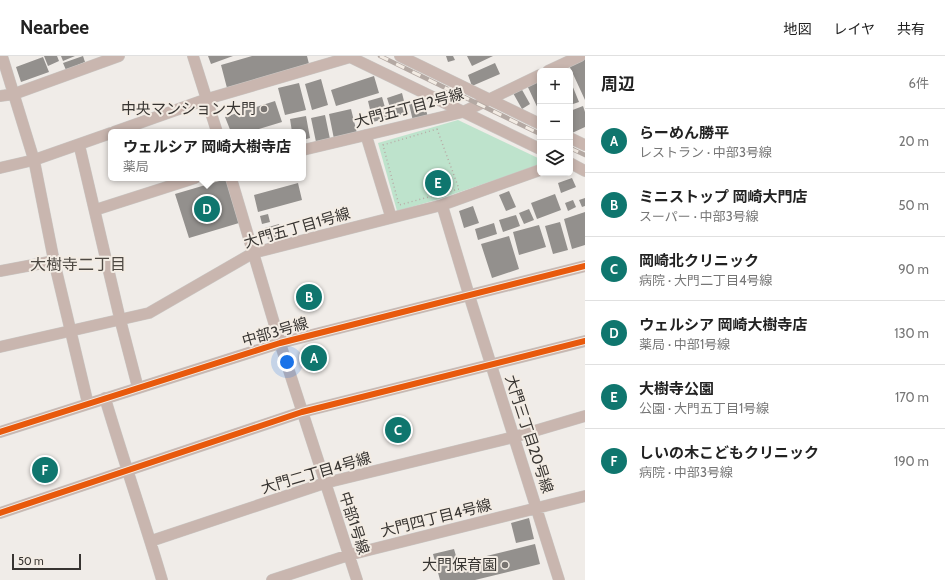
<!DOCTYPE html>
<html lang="ja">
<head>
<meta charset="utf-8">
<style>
	body { margin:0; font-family:Cabin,"Noto Sans JP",sans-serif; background:#f2f2f2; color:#222 }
	.controls { position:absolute; right:12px; top:12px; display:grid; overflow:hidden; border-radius:6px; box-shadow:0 2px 6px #0003 }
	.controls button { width:36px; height:36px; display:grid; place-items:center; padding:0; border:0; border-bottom:1px solid #e0e0e0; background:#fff; color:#222; font:20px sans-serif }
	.scale { position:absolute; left:12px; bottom:10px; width:69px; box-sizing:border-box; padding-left:4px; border:2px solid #373431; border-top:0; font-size:11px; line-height:14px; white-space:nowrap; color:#373431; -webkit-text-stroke:3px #f3ece4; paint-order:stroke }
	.you { position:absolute; left:287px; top:306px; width:14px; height:14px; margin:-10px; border:3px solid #fff; border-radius:50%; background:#1a73e8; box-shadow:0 0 0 6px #1a73e833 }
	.badge { display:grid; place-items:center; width:26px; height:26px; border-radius:50%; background:#0f766e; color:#fff; font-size:13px; font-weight:700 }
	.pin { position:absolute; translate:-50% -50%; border:2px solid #fff; box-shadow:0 1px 4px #0006 }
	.popup { position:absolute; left:108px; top:73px; width:198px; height:52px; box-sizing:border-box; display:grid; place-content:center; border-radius:6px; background:#fff; filter:drop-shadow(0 1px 3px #0005); font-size:13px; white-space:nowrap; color:#767676 }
	.popup b { font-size:15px; color:#222 }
	.popup::after { content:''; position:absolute; left:50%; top:100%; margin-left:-8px; border:8px solid transparent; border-top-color:#fff }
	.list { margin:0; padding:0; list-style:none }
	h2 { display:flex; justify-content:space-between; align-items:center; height:52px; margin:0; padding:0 16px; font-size:17px }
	h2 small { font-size:13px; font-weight:400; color:#767676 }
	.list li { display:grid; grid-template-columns:26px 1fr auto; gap:12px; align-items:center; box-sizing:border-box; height:64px; padding:0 16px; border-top:1px solid #e0e0e0 }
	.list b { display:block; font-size:15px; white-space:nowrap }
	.list p { margin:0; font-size:13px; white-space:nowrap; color:#767676 }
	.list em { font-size:13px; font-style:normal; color:#767676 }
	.icon { flex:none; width:22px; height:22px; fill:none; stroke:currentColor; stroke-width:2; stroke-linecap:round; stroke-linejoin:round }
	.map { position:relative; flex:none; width:585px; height:524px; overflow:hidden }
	header { display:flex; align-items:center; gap:24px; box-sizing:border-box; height:56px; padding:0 20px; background:#fff; border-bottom:1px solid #e0e0e0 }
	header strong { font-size:19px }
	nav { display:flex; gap:22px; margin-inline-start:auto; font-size:14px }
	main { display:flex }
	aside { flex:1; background:#fff }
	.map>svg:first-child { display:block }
	.green { fill:#bee3cc }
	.building { fill:#93908d }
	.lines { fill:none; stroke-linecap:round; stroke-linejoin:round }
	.minor-casing { stroke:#cac7c4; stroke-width:12 }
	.path { stroke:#b8aca7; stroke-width:1.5; stroke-dasharray:1 3; stroke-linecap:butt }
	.minor { stroke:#c9b6af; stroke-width:11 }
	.rail-casing { stroke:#b4a9a3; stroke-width:4.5 }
	.rail { stroke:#f3ece4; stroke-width:3; stroke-dasharray:9; stroke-linecap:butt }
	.cycleway-casing { stroke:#f3ece4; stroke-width:8 }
	.cycleway { stroke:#e8590c; stroke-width:6 }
	.poi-dot { fill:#787471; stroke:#f3ece4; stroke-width:1.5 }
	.labels { text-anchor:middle; stroke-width:4; stroke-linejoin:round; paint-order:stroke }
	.street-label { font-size:15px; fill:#373431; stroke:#f3ece4 }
	.poi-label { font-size:15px; fill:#373431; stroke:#f3ece4; text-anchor:end }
	.neighbourhood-label { font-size:16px; fill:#4d4842; stroke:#f3ece4 }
</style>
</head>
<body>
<header>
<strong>Nearbee</strong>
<nav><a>地図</a><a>レイヤ</a><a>共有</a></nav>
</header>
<main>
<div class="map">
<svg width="585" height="524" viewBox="0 0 585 524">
	<rect width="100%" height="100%" fill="#f0ece8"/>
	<path class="green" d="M458,64L540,103V109L436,144L397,155L378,87Z"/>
	<path class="building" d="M44,0H57L59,5L48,10Z
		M61,0H75L63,5Z
		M83,0L85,6L66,14L63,7Z
		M208,0H233L211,8Z
		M252,0H307L309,8L227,32L221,9Z
		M446,0H453L455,4L448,6Z
		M467,0H493L472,10Z
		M585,0V44L568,7Z
		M43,1L49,16L21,26L16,11Z
		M495,7L500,18L472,30L468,19Z
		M374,20L379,37L336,50L331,34Z
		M540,20V57L526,27Z
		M321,23L328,49L312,54L305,28Z
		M570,24L579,46L570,49Z
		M299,27L306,54L285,59L278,32Z
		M521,32L530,48L522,53L513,37Z
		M402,37L407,57L393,61L387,42Z
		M382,41L388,62L373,66L368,45Z
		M423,44L428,61L413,65L409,48Z
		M275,45L282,66L249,76H231L225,61Z
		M583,50L585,56V71L572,77L570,72V55Z
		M351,53L357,77L334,83L329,58Z
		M325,59L330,83L316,86L311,62Z
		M306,60L310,82L303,84V76H292L290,63Z
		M572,122L576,131L561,137L558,127Z
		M226,123L239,167L189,182L175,138Z
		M298,127L302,144L258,156L254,139Z
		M509,135L516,151L506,155L499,139Z
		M555,138L561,154L537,163L531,147Z
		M585,142V150L582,151L579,144Z
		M573,144L576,151L568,155L565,147Z
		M473,150L479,167L464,172L459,155Z
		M529,153L534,164L524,168L519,157Z
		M585,156V189L572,193L564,163Z
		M268,158L270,166L262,168L260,160Z
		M516,159L520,170L503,176L499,164Z
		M560,166L568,194L553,198L545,170Z
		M494,167L497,178L478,184L475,173Z
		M279,168L283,183L269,187L265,172Z
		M539,169L546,191L519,199L513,176Z
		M509,180L519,213L492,222L481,188Z
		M313,228L320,251L305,255L297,232Z
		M320,295L323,306L309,311L306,298Z
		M529,462L534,483L516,487L511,467Z
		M535,488L540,508L475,524H440L433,498L454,493L458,507Z"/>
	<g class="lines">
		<g class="minor-casing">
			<path id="minor" d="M2,0L34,104L54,205L88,348
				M193,0L217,76
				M348,0L540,93
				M400,0L540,68
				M548,15L580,0
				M0,40L14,38L119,0
				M114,76L207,43L354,0
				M366,79L391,161
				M570,82L585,89
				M79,88L120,263L138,332
				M303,94L463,56L540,19
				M570,107L585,115
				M0,112L34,104L111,77
				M231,122L280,287L357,524
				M442,149L469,239L559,524
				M95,154L195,122
				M0,215L54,205
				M0,291L149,257L253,197L442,149L540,114
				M105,342C123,403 144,463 162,524
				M0,376L280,287L585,210
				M0,457L302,356L585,285
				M151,485L325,427L514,381L585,360
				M272,524L349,499L585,440"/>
		</g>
		<path class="path" d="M437,73L459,133L399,149L383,89Z"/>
		<use href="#minor" class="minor"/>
		<g class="rail-casing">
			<path id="rail" d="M380,0L540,78
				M570,92L585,99"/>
		</g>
		<use href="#rail" class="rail"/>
		<g class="cycleway-casing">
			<path id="cycleway" d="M0,376L280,287L585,210
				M0,457L302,356L585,285"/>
		</g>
		<use href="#cycleway" class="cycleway"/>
	</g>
	<g class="poi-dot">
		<circle cx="264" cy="53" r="4"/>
		<circle cx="505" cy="509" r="4"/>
	</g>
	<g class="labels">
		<g class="street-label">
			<text transform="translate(409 52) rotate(-15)" y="5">大門五丁目2号線</text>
			<text transform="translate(297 172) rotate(-16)" y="5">大門五丁目1号線</text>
			<text transform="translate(275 276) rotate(-16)" y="5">中部3号線</text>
			<text transform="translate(529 378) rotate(72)" y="5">大門三丁目20号線</text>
			<text transform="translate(316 417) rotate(-16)" y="5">大門二丁目4号線</text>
			<text transform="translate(436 462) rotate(-14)" y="5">大門四丁目4号線</text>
			<text transform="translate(354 467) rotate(72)" y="5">中部1号線</text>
		</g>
		<g class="poi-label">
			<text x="256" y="58">中央マンション大門</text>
			<text x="497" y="514">大門保育園</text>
		</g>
		<g class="neighbourhood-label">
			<text x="78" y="214">大樹寺二丁目</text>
		</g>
	</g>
</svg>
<div class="controls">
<button>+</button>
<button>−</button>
<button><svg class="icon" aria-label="layers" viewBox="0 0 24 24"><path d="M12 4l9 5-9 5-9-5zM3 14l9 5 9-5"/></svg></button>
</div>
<div class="scale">50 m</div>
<div class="you"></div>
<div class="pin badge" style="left:314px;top:302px">A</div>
<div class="pin badge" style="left:309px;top:241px">B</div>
<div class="pin badge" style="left:398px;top:374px">C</div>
<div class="pin badge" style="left:207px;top:153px">D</div>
<div class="popup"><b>ウェルシア 岡崎大樹寺店</b>薬局</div>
<div class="pin badge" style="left:438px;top:127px">E</div>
<div class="pin badge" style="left:45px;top:414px">F</div>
</div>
<aside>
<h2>周辺<small>6件</small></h2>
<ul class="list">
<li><span class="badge">A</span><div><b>らーめん勝平</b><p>レストラン · 中部3号線</p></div><em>20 m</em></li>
<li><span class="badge">B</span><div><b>ミニストップ 岡崎大門店</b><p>スーパー · 中部3号線</p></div><em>50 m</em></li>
<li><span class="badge">C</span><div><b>岡崎北クリニック</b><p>病院 · 大門二丁目4号線</p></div><em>90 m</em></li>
<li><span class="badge">D</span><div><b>ウェルシア 岡崎大樹寺店</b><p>薬局 · 中部1号線</p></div><em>130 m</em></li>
<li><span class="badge">E</span><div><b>大樹寺公園</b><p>公園 · 大門五丁目1号線</p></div><em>170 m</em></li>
<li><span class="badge">F</span><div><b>しいの木こどもクリニック</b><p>病院 · 中部3号線</p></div><em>190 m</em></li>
</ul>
</aside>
</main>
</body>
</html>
